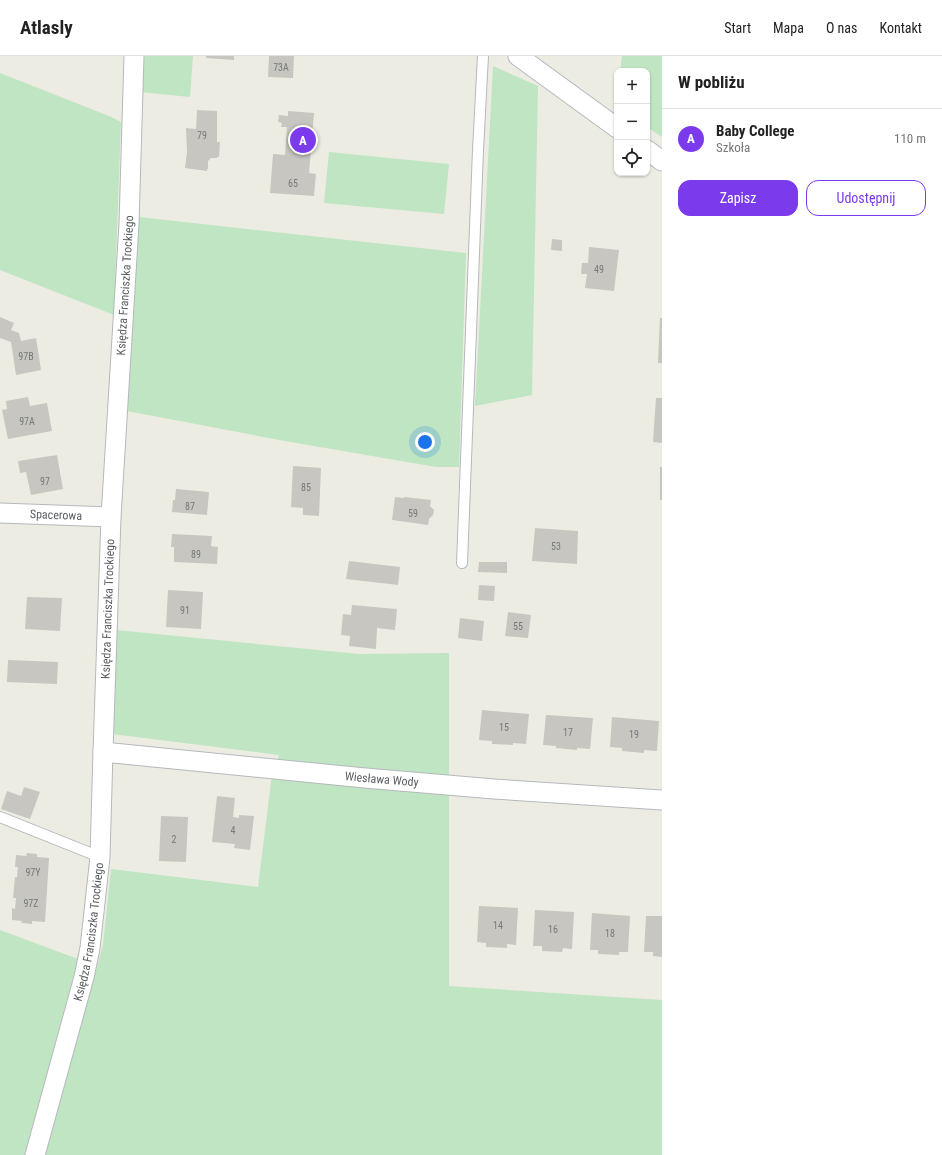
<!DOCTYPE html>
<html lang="pl">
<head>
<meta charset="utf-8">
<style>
	body { margin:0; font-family:"Roboto Condensed",sans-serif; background:#f2f2f2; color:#222 }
	.controls { position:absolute; right:12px; top:12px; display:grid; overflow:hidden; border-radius:8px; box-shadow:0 1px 3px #0004 }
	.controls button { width:36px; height:36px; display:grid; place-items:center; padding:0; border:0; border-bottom:1px solid #e0e0e0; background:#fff; color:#222; font:20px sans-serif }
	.you { position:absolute; left:425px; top:386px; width:14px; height:14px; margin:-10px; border:3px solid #fff; border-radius:50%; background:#1a73e8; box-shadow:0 0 0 6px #1a73e833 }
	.badge { display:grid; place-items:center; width:26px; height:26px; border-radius:50%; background:#7c3aed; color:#fff; font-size:13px; font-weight:700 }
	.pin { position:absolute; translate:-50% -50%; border:2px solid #fff; box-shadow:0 1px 4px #0006 }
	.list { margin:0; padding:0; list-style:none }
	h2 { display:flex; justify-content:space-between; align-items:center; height:52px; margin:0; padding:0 16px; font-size:17px }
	h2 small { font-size:13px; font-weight:400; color:#767676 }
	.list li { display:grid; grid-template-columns:26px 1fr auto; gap:12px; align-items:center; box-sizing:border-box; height:60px; padding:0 16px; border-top:1px solid #e0e0e0 }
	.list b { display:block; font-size:15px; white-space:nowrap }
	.list p { margin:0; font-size:13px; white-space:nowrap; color:#767676 }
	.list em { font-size:13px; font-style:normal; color:#767676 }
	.actions { display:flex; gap:8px; padding:12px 16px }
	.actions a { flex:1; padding:9px 0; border:1px solid #7c3aed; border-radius:12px; text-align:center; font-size:14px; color:#7c3aed }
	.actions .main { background:#7c3aed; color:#fff }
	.icon { flex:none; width:22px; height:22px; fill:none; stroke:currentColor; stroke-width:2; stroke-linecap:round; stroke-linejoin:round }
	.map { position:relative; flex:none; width:662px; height:1099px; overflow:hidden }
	header { display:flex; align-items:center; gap:24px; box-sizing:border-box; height:56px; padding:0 20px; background:#fff; border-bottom:1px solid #e0e0e0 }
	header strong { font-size:19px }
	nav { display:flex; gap:22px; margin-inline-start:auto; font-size:14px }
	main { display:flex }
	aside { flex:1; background:#fff }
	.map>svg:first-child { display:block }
	.green { fill:#bfe5c2 }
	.building { fill:#c8c6c0 }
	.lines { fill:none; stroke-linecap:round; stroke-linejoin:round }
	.lane-casing { stroke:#b5b8bd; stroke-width:12 }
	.street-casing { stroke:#b5b8bd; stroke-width:21 }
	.lane { stroke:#fff; stroke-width:10 }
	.street { stroke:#fff; stroke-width:19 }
	.labels { text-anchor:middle; stroke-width:4; stroke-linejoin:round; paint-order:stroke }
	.number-label { font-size:10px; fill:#76787a }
	.street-label { font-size:12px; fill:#5b5e63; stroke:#fff }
</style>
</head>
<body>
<header>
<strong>Atlasly</strong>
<nav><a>Start</a><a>Mapa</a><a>O nas</a><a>Kontakt</a></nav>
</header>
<main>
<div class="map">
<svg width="662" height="1099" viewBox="0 0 662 1099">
	<rect width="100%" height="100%" fill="#edece3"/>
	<path class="green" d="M143,0H193L190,41L140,36Z
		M622,0H662V81L647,71V15H620Z
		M493,10L538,30L532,339L475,350Z
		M0,17L109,60L121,66L114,259L0,214Z
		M329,96L449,108L444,158L324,147Z
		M139,161L466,197L459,411H436L279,384L127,355Z
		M116,574L359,598L449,597V930L662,944V1099H45L103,889L111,813L258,831L271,726L279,699L112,678Z
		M0,874L78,903L25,1099H0Z"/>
	<path class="building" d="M206,0H234V4L206,2Z
		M269,0H294L293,22L268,21Z
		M197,54L217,55V86H220L219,101H217V102H211L208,105V113H207V115L185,112L187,96L186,72L196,73Z
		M288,55L314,57L309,117L316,118L314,140L270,137L273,98L285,99L287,71H281L282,67L278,66L279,59L288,60Z
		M552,183L562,184V195L551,194Z
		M589,191L619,194L614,235L585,232L587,218H581L582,207H588Z
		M0,261L14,267L11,274L19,277L21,285L36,282L41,314L16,319L11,286L0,282Z
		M660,262H662V307H658Z
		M28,341L30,350L47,347L52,375L8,383L2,354L7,353L6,345Z
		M656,342H662V387L653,386Z
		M57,399L63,433L31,439L26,416L20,417L18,405Z
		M293,410L321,412L319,460L303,459V452L291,451Z
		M660,411H662V444H660Z
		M176,433L209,436L207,459L172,456L173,444H175Z
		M395,441L404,442V441L431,444L430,450L434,454L433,459L429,463L428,469L392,464Z
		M535,472L578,475L577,508L532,505Z
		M172,478L212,480L211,490L218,491L217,508L174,506V491H171Z
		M349,505L400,511L398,529L346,523Z
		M479,506H507V517L478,516Z
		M479,529L495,530L494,545L478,544Z
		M168,534L203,536L201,573L166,571Z
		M27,541L62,542L60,575L25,573Z
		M352,549L397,553L395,574L377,572L376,593L349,590L350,580L341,579L343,558L351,559Z
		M508,556L531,559L528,582L505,580Z
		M460,562L484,565L482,585L458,582Z
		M8,604L58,606L57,628L7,626Z
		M482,654L529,658L526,688L513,687V689L492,688V685L479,684Z
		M546,659L593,662L590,693L577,692V694L556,692V690L543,689Z
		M612,661L659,665L657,695L644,694V697L622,695V692L610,691Z
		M24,731L40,736L30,763L1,753L7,735L21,740Z
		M217,740L235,742L233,761L239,762V759L254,760L250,794L234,792L235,788L212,786Z
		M161,760L188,761L186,806L159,805Z
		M27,797L37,798V801L49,802L45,866L32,865V868L21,867L22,865L12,864V852L15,853L16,842H13L15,821H17L18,811H15L16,799L26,800Z
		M479,850L518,852L516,889L507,888V892L486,891V887L477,886Z
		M535,854L574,856L572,893L563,892L562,896L542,895V890H533Z
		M592,857L630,860L628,896H619V899L598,898V894H590Z
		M646,860H662V901L653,900V896H644Z"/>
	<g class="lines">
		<g class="lane-casing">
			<path id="lane" d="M462,507L478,94L483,0
				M0,761L100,801"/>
		</g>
		<g class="street-casing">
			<g id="street">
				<path d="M518,0L617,72"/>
				<path d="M647,94L662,105"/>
				<path id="s1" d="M0,457L111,461"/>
				<path id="s2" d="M103,696L365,722L494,733L662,744"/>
				<path id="s3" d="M35,1099L84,921L90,892L100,801L103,696L111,461L129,168L134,0"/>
			</g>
		</g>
		<use href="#lane" class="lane"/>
		<use href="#street" class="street"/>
	</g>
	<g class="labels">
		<g class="number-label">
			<text x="281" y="15">73A</text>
			<text x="202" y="83">79</text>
			<text x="293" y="131">65</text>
			<text x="599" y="217">49</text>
			<text x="26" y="304">97B</text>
			<text x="27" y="369">97A</text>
			<text x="45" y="429">97</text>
			<text x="306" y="435">85</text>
			<text x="190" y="454">87</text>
			<text x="413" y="461">59</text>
			<text x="556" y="494">53</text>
			<text x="196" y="502">89</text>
			<text x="185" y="558">91</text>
			<text x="518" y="574">55</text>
			<text x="504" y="675">15</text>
			<text x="568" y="680">17</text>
			<text x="634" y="682">19</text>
			<text x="233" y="778">4</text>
			<text x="174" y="787">2</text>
			<text x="33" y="820">97Y</text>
			<text x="31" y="851">97Z</text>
			<text x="498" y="873">14</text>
			<text x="553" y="877">16</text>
			<text x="610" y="881">18</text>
		</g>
		<g class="street-label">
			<text dy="4" stroke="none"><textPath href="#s3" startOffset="878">Księdza Franciszka Trockiego</textPath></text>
			<text dy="4" stroke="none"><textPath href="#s1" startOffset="56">Spacerowa</textPath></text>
			<text dy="4" stroke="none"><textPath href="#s3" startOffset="554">Księdza Franciszka Trockiego</textPath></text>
			<text dy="4" stroke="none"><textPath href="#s2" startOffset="280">Wiesława Wody</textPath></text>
			<text dy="4" stroke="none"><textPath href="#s3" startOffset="230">Księdza Franciszka Trockiego</textPath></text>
		</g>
	</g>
</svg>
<div class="controls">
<button>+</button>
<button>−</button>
<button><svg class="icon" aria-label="locate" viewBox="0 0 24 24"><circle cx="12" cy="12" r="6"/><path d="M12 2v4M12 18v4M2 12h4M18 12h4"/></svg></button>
</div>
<div class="you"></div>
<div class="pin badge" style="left:303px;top:84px">A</div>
</div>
<aside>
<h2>W pobliżu<small></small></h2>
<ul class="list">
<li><span class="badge">A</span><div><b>Baby College</b><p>Szkoła</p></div><em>110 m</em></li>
</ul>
<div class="actions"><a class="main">Zapisz</a><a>Udostępnij</a></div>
</aside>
</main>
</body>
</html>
